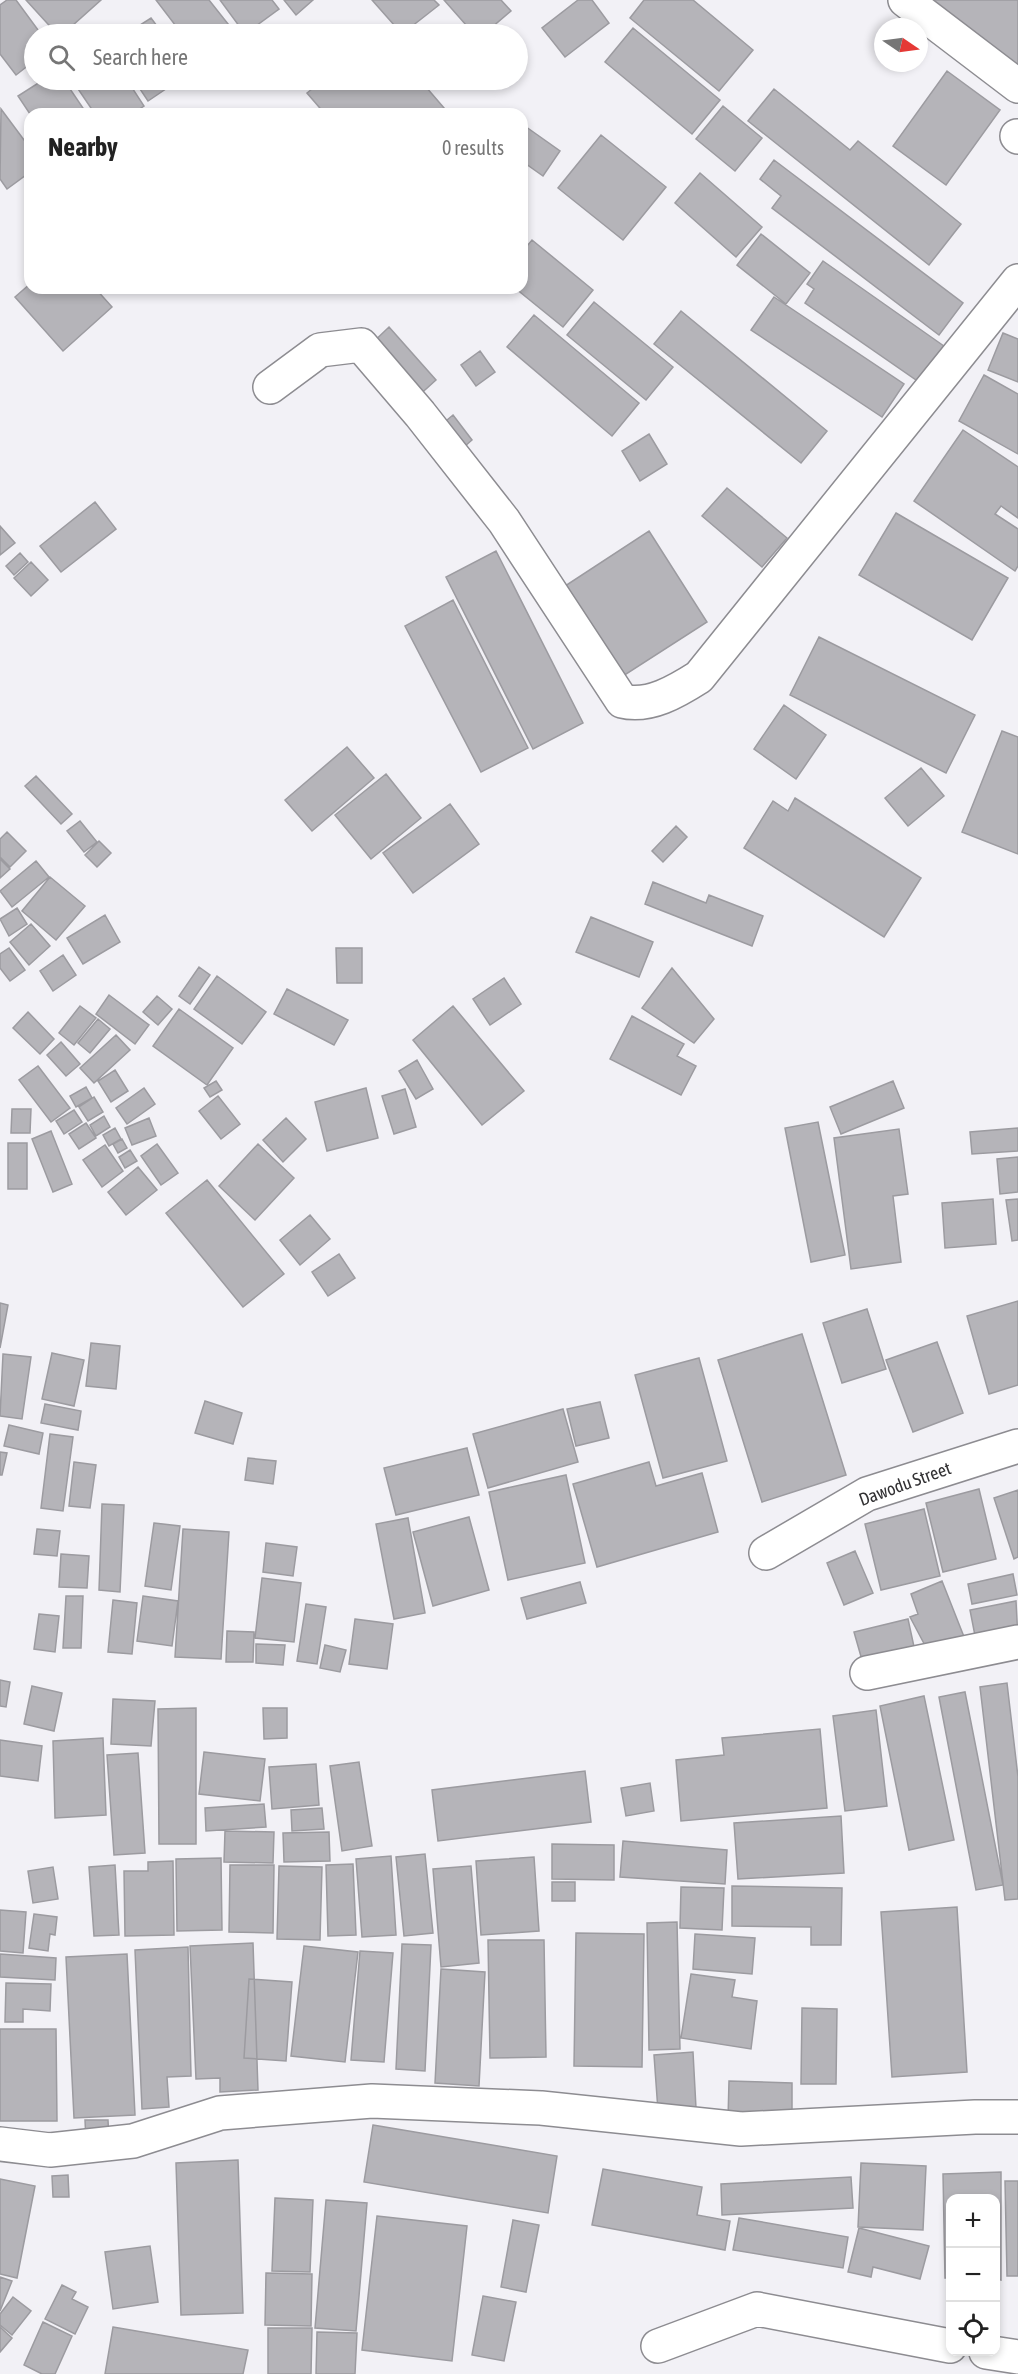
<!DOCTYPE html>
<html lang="en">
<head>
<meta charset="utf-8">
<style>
	body { margin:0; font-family:"Asap Condensed",sans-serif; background:#f6f6f6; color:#222 }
	.controls { position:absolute; right:18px; bottom:18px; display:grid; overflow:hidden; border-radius:12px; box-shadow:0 3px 9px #0003 }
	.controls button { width:54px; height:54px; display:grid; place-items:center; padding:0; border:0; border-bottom:2px solid #e0e0e0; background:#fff; color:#222; font:30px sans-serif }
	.compass { position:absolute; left:874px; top:18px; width:54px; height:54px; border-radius:50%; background:#fff; box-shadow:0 3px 9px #0003; rotate:103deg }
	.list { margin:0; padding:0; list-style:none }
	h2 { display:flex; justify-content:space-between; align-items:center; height:78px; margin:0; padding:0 24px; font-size:26px }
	h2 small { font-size:20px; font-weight:400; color:#767676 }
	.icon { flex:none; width:33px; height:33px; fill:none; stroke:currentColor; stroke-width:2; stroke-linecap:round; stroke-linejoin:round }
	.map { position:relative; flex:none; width:1018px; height:2374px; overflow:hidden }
	.search { position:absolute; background:#fff; box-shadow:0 3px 9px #0003; left:24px; top:24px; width:504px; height:66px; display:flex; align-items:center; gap:15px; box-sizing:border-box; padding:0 21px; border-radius:33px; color:#767676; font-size:22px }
	.panel { position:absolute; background:#fff; box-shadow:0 3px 9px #0003; left:24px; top:108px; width:504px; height:186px; border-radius:18px }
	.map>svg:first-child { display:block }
	.building { fill:#b5b4b9; stroke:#9c9ba0; stroke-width:1.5 }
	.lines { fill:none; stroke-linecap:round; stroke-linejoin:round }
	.minor-casing { stroke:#8d8c91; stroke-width:36 }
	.minor { stroke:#fff; stroke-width:33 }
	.labels { text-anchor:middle; stroke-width:5; stroke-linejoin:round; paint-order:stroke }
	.street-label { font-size:18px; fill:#323133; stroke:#fff }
</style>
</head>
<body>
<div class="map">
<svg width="1018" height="2374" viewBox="0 0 1018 2374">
	<rect width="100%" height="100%" fill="#f2f1f6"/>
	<path class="building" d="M7,0H16L41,34H34V61L16,75L0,54V5Z
		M26,0H101L63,34H57Z
		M156,0H209L236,34H182Z
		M220,0H272L279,9L245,34Z
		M284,0H313L296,15Z
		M372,0H434L439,5L402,34Z
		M444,0H501L511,11L484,34H474Z
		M578,0H592L609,23L565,57L542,28Z
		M644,0H693L753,50L719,91L630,18Z
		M912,0H1018V83Z
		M151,18L163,34H126Z
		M633,28L720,100L692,134L605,62Z
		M947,71L1000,110L946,185L893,146Z
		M43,80H64L87,114H30L18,96Z
		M72,80H127L144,106L132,114H95Z
		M134,80H179L148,101Z
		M323,80H420L444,108L437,114H325L307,93Z
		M774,89L850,150L858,141L961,224L929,265L748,121Z
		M723,106L762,138L735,171L696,139Z
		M1,109L30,148V172L7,189L0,179Z
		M522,124L560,151L543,176L522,161Z
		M601,135L666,187L623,240L558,188Z
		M774,160L963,303L939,335L772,208L781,196L760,179Z
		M700,173L762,227L736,257L675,203Z
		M761,234L810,273L786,304L737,265Z
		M532,240L593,290L563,327L515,288H522V252Z
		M823,261L951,351L919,382L805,303L814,289L807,284Z
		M30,284V288H95L112,307L63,351L15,297Z
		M774,297L904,384L882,417L751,330Z
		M594,302L673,367L646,400L567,335Z
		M681,311L827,431L801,463L654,344Z
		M534,315L639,403L612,436L507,347Z
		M389,327L436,380L415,399L368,347Z
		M1003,333L1018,339V382L988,370Z
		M480,351L495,372L476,386L461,365Z
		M984,375L1018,394V454L959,421Z
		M453,415L472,440L456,454L435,430Z
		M963,430L1018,467V518L1001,506L995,514L1018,529V566L1015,571L914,501Z
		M649,434L667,464L640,481L622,451Z
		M727,488L787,538L762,567L702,516Z
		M95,502L116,529L61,572L40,546Z
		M896,513L1008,578L972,640L859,575Z
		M0,526L15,543L0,555Z
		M649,531L707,622L620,678L562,588Z
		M496,551L583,723L533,749L446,577Z
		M20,553L28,562L14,575L6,566Z
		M31,562L48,580L31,596L14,578Z
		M453,600L528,748L481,772L405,626Z
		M819,637L975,715L946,773L790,695Z
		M784,705L826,735L796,779L754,749Z
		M1002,731L1018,737V854L962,832Z
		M347,747L374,778L312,831L285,800Z
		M921,768L944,796L908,826L885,798Z
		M386,774L421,818L371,859L335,815Z
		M36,776L72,814L61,824L25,786Z
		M795,798L921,878L884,937L744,848L773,801L788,811Z
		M450,804L479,844L413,893L383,853Z
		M80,821L97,842L84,852L67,831Z
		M676,826L687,837L663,862L652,851Z
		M7,832L26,851L10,867L0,857V839Z
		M99,841L111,853L97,867L85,855Z
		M0,859L10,869L0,878Z
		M36,861L49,877L12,907L0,891Z
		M50,877L85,906L56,940L22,911Z
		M653,882L706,903L709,895L763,916L752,946L645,904Z
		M17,908L27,924L9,936L0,919Z
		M105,915L120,942L83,964L67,938Z
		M591,917L653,942L639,977L576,952Z
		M31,924L50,946L29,965L10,942Z
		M9,948L25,970L10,981L0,968V954Z
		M336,948H362V983H337Z
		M63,955L76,975L53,991L40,971Z
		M199,967L210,975L190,1004L179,996Z
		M672,968L714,1019L694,1043L642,1008Z
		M217,976L266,1012L242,1044L194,1009Z
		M504,978L521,1004L490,1025L473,999Z
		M287,989L348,1020L334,1045L274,1014Z
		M109,995L149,1025L135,1044L96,1014Z
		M157,996L172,1009L158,1025L143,1012Z
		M80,1006L96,1018L74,1045L59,1033Z
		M453,1006L524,1091L482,1125L413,1040Z
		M179,1009L233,1048L207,1085L153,1046Z
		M28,1012L54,1039L40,1054L13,1028Z
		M632,1016L684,1044L677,1056L696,1066L681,1095L610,1059Z
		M98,1019L110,1029L90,1053L78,1043Z
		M116,1035L130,1050L94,1083L80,1068Z
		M61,1042L80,1064L66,1076L47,1055Z
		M417,1060L433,1089L416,1099L399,1071Z
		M38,1066L70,1108L51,1122L19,1080Z
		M115,1070L128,1091L111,1102L98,1081Z
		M216,1081L222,1090L210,1097L204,1088Z
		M893,1081L904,1108L841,1134L830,1107Z
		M86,1087L92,1098L76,1107L70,1096Z
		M144,1088L155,1104L127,1124L116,1108Z
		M366,1088L378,1138L327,1151L315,1102Z
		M405,1089L416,1127L394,1134L382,1096Z
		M218,1096L240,1124L221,1139L199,1111Z
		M94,1097L103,1112L88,1121L79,1107Z
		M12,1109H31L30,1133H11Z
		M74,1110L82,1122L64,1134L56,1121Z
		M104,1116L110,1127L96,1136L90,1125Z
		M149,1118L156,1136L132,1145L125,1128Z
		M286,1118L306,1139L283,1162L263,1140Z
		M818,1122L845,1255L811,1262L785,1128Z
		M86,1123L96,1138L79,1149L69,1134Z
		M115,1128L121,1139L109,1146L103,1135Z
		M1018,1128V1151L972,1154L970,1132Z
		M899,1129L908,1194L893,1196L901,1262L851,1269L834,1138Z
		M51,1131L72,1184L53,1192L32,1139Z
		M122,1139L127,1148L118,1153L113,1144Z
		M8,1143H27V1189H8Z
		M157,1144L178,1173L161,1185L141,1156Z
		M258,1144L294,1178L255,1220L219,1186Z
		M105,1145L123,1171L102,1187L83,1160Z
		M130,1150L137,1161L125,1168L119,1157Z
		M1018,1157V1192L1000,1194L997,1159Z
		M138,1167L157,1190L126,1215L108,1192Z
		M207,1180L284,1274L243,1307L166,1213Z
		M993,1199L996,1244L945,1248L942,1203Z
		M1018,1199V1240L1012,1241L1006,1200Z
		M310,1215L330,1239L300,1265L280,1240Z
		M339,1254L355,1278L328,1296L312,1272Z
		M1018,1301V1385L989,1394L967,1316Z
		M0,1303L8,1305L0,1348Z
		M867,1309L886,1369L842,1383L823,1323Z
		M802,1334L846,1475L762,1502L718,1360Z
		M937,1342L963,1413L913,1432L886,1360Z
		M91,1343L120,1346L116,1389L86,1386Z
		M52,1353L84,1360L74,1406L42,1399Z
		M3,1354L31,1357L22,1419L0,1416Z
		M699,1358L727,1461L663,1478L635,1375Z
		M205,1401L242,1413L233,1444L195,1433Z
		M600,1402L609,1438L576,1446L567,1409Z
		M45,1404L81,1411L78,1430L41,1423Z
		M563,1409L578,1462L488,1488L473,1434Z
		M9,1425L43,1433L39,1454L4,1446Z
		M50,1434L73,1437L63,1511L41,1508Z
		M467,1448L479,1495L396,1515L384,1468Z
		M0,1452L7,1453L2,1475H0Z
		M248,1458L276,1461L273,1484L245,1480Z
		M74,1462L96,1465L90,1508L69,1506Z
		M649,1462L656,1486L702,1473L718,1532L597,1567L573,1484Z
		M566,1475L585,1563L508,1580L489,1492Z
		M979,1489L996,1559L943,1572L926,1503Z
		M1018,1490V1557L1014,1559L994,1498Z
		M102,1504L124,1505L120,1592L99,1590Z
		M924,1509L940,1576L881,1590L865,1524Z
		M469,1517L489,1590L433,1606L413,1532Z
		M408,1518L425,1613L394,1619L376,1524Z
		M154,1523L180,1526L171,1590L145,1586Z
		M37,1529L60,1531L57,1556L34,1554Z
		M183,1529L229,1532L221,1659L175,1657Z
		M266,1543L297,1547L293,1576L263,1572Z
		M855,1551L873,1593L844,1605L827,1563Z
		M61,1554L89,1556L87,1588L59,1587Z
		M1013,1574L1017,1595L972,1604L968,1584Z
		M262,1578L301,1583L294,1642L255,1638Z
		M942,1581L968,1647L929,1653L910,1617L918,1614L911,1594Z
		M580,1582L586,1603L527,1619L521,1598Z
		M66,1596H83L81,1648H63Z
		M143,1596L178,1601L172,1646L137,1641Z
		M113,1600L137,1603L132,1654L108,1652Z
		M1016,1601L1018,1639L977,1646L970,1610Z
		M306,1604L326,1607L317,1664L297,1661Z
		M39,1614L59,1616L55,1652L34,1649Z
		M355,1619L393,1624L387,1669L349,1664Z
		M908,1619L916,1656L864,1667L854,1632Z
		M227,1631L254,1632L253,1662H226Z
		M256,1644L285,1645L283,1665L256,1663Z
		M325,1645L346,1650L340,1672L320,1668Z
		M0,1680L10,1682L6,1707L0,1706Z
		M1007,1683L1018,1777V1899L1005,1900L980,1687Z
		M32,1686L62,1693L54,1731L24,1724Z
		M965,1692L1003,1885L976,1890L939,1697Z
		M924,1696L954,1840L909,1850L880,1706Z
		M113,1699L155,1701L151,1746L111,1744Z
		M196,1708V1844H159L158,1709Z
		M263,1708H287V1738L264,1739Z
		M876,1710L887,1806L845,1811L833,1716Z
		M820,1729L827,1808L681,1821L676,1760L724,1755L722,1738Z
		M103,1738L106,1815L55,1818L53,1741Z
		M0,1740L42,1746L38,1781L0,1776Z
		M204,1752L265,1759L260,1801L199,1794Z
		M138,1753L145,1853L114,1855L107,1755Z
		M359,1762L372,1846L342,1851L330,1766Z
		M316,1764L319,1805L272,1809L269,1767Z
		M585,1771L591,1822L438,1841L432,1790Z
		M650,1783L654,1811L626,1816L621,1788Z
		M264,1804L266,1827L206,1831L205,1808Z
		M322,1808L324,1829L292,1831L291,1810Z
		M841,1816L844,1873L738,1879L734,1823Z
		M225,1831L274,1832L273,1863L224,1862Z
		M329,1832L330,1861L284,1862L283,1833Z
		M623,1841L727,1850L725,1884L620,1877Z
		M552,1844L614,1845V1880L552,1879Z
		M425,1854L433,1933L404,1936L396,1857Z
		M391,1856L396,1935L362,1937L356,1859Z
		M534,1857L539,1931L481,1935L476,1861Z
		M221,1858L222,1930L177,1931L176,1859Z
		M173,1861L174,1935L125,1936L124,1871H148V1862Z
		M353,1864L356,1935L328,1936L326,1865Z
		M115,1865L119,1935L94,1936L89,1867Z
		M230,1865H274L273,1933L229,1932Z
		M279,1866L322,1867L320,1940L277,1939Z
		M471,1866L479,1963L441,1967L433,1869Z
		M53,1867L58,1899L33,1903L28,1871Z
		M552,1882H575V1901H552Z
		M732,1886L842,1888L841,1945H811V1927L732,1926Z
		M681,1887L724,1888L722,1930L680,1928Z
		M957,1907L967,2072L892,2077L881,1912Z
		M0,1910L26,1912L23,1953L0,1951Z
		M34,1914L57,1917L55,1935L50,1934L48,1951L29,1948Z
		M677,1922L680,2049L649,2050L647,1923Z
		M576,1933L644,1934L642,2067L574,2066Z
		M695,1934L755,1938L752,1974L693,1969Z
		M488,1940H544L546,2057L490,2058Z
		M253,1943L258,2090L220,2092V2078L196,2079L190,1946Z
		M402,1944L431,1945L425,2071L396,2069Z
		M304,1946L358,1952L345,2062L291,2056Z
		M188,1947L191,2076L167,2077L169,2107L142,2109L135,1950Z
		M360,1951L393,1953L384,2062L351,2060Z
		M0,1954L56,1958L55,1980L0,1977Z
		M127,1954L135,2115L74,2118L66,1957Z
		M441,1969L485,1972L479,2086L435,2083Z
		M691,1974L735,1980L732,1997L757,2001L751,2049L681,2038Z
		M249,1979L292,1982L286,2061L244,2058Z
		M6,1983L51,1984L50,2011L23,2009V2022H5Z
		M802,2008L837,2009L836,2084H801Z
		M0,2029H56L57,2121H0Z
		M693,2052L696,2108L658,2111L654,2055Z
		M729,2081L792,2083V2121L728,2119Z
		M85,2120H108L109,2140L86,2141Z
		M373,2125L557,2156L548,2213L364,2182Z
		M238,2160L243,2313L181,2315L176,2163Z
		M861,2163L926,2166L923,2230L858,2227Z
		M603,2169L702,2187L697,2215L730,2221L725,2250L592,2225Z
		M1001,2172V2280L996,2279V2198H950V2278H945L943,2174Z
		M68,2175L69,2197H53L52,2176Z
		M851,2177L853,2208L722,2215L721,2184Z
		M0,2179L35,2186L17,2278L0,2274Z
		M1005,2181H1018V2276H1007Z
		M275,2198L313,2200L310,2272L272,2271Z
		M326,2200L367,2203L356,2331L315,2328Z
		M377,2216L467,2226L452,2361L362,2350Z
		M739,2218L848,2237L843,2268L733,2250Z
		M513,2220L539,2225L526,2292L501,2287Z
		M859,2228L929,2246L920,2279L873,2267L871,2277L848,2272Z
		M150,2246L158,2302L113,2309L105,2252Z
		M266,2273L312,2274L311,2326L265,2325Z
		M0,2277L12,2281L0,2311Z
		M62,2285L76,2292L72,2299L88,2307L75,2334L45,2319Z
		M483,2296L516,2302L504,2361L472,2355Z
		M13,2297L31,2311L12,2335L0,2325V2314Z
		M43,2322L72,2336L55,2374H42L24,2365Z
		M0,2327L12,2338L0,2352Z
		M113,2327L248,2350L243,2374H105Z
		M268,2328H312L311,2374H268Z
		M317,2332L357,2333L355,2374H316Z"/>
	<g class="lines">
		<g class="minor-casing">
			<path id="minor" d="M905,0L1018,86
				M1017,136L1018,137
				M270,387L320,350L361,345L420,414L504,521L622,701C649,708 677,691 699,677L1018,281
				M766,1553L867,1494L1018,1446
				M867,1673L1018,1642
				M0,2144L50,2150L133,2141L220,2113L372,2101L541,2108L741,2129L975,2117H1018
				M658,2346L757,2309L950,2346
				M986,2352L1018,2357"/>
		</g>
		<use href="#minor" class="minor"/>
	</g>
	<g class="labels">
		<g class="street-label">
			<text transform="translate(905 1484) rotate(-20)" y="6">Dawodu Street</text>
		</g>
	</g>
</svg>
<div class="controls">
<button>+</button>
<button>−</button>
<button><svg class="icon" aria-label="locate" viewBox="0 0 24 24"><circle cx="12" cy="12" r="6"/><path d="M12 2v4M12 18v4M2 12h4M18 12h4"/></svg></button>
</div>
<svg class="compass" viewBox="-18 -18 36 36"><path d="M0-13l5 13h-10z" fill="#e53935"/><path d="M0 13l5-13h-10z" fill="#767676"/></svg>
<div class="search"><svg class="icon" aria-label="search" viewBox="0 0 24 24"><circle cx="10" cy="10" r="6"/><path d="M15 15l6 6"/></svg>Search here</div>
<section class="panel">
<h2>Nearby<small>0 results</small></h2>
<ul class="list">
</ul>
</section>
</div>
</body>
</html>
